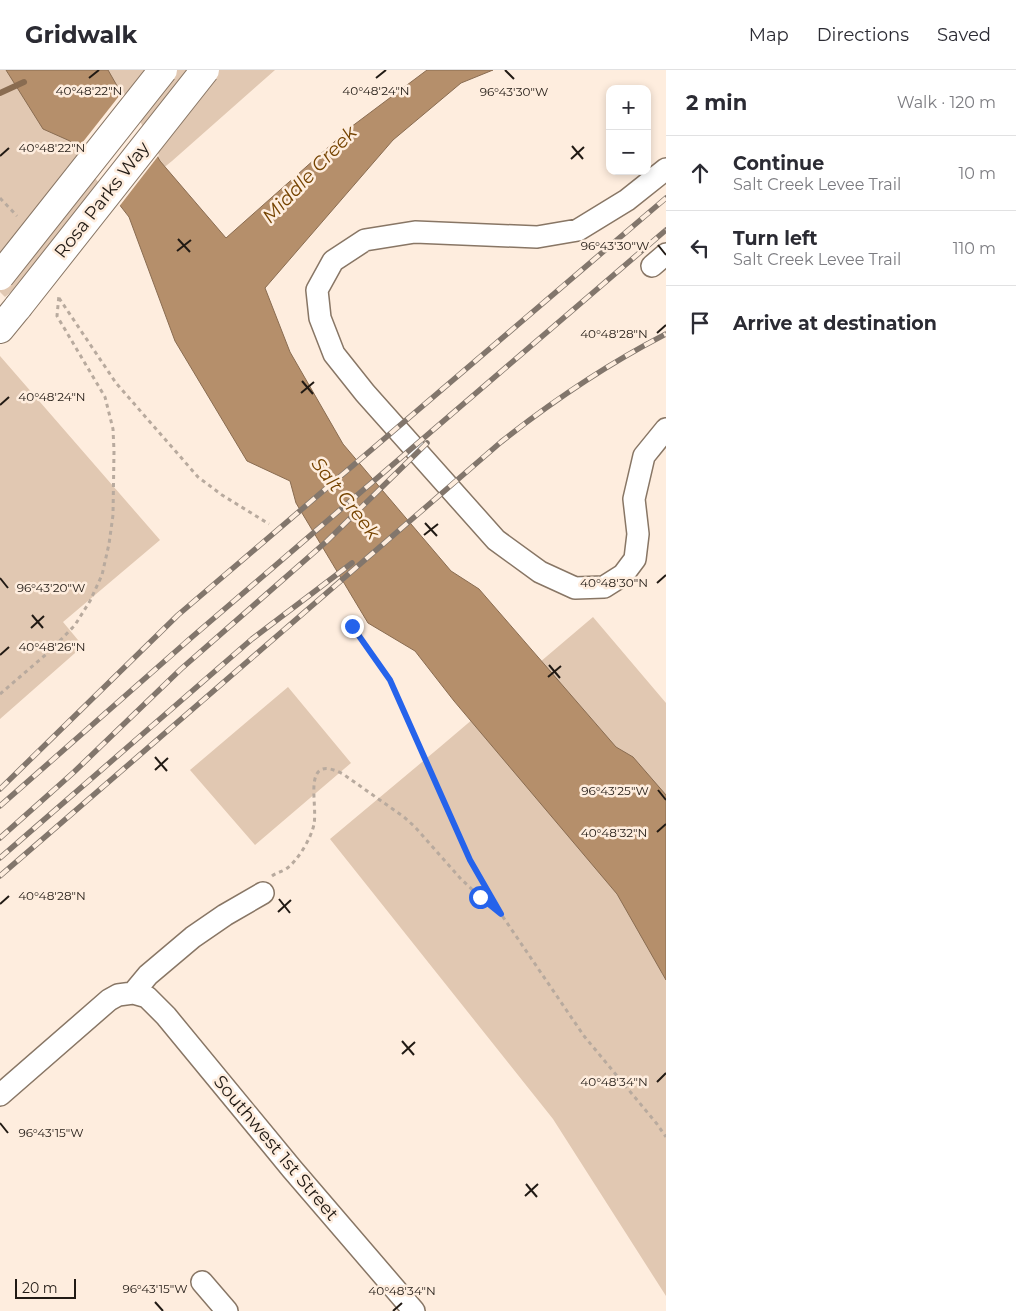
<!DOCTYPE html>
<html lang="en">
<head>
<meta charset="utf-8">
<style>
	body { margin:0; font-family:Montserrat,sans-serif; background:#f7f7f7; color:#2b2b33 }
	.controls { position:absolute; right:15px; top:15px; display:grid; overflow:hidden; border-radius:10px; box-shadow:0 2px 8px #0003 }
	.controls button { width:45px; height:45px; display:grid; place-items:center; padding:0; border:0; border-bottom:1px solid #e1e1e2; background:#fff; color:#2b2b33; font:25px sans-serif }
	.scale { position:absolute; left:15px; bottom:12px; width:61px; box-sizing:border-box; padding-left:5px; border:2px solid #211a14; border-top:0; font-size:14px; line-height:18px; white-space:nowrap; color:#211a14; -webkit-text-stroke:4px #feedde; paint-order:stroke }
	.stop { position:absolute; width:15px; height:15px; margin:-11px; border:4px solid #2563eb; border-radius:50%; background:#fff }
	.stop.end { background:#2563eb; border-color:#fff; box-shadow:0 1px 5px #0008 }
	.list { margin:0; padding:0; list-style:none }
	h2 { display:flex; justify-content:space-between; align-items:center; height:65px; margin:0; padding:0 20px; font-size:21px }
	h2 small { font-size:16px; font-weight:400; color:#7c7c81 }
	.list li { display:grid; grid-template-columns:32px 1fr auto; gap:15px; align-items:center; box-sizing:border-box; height:75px; padding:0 20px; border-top:1px solid #e1e1e2 }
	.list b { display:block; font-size:19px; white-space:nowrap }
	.list p { margin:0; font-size:16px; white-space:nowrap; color:#7c7c81 }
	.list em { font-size:16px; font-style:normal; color:#7c7c81 }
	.icon { flex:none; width:28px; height:28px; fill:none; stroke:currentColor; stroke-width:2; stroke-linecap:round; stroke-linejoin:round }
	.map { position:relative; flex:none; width:666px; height:1241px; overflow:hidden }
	header { display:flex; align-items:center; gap:30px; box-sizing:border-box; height:70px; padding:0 25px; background:#fff; border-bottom:1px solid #e1e1e2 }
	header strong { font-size:24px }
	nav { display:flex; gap:28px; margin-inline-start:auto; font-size:18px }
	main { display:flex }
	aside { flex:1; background:#fff }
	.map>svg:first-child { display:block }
	.green { fill:#e1c8b2 }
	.water { fill:#b58f6b; stroke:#896c51 }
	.pier { fill:#feedde }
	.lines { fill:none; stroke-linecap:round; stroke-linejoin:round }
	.stream { stroke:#896c51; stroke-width:6 }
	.minor-casing { stroke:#887665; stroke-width:24 }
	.highway-casing { stroke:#887665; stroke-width:30 }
	.path { stroke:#b8aa9e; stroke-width:3; stroke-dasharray:4 4; stroke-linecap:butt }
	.minor { stroke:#fff; stroke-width:21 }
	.highway { stroke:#fff; stroke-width:28 }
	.rail-casing { stroke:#82766c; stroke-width:5.5 }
	.rail { stroke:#feedde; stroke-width:4; stroke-dasharray:11; stroke-linecap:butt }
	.highway-bridge-casing { stroke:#887665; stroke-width:30; stroke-linecap:butt }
	.highway-bridge { stroke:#fff; stroke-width:28 }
	.route { stroke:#2563eb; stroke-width:6 }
	.ticks { fill:none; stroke:#211a14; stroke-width:2 }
	.labels { text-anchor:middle; stroke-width:5; stroke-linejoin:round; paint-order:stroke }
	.street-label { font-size:18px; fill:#211a14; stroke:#feedde }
	.water-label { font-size:19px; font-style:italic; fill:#754300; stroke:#feedde }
	.ticks-label { font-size:12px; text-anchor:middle; fill:#211a14; stroke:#feedde; stroke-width:5; stroke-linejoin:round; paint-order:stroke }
</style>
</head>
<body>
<header>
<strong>Gridwalk</strong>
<nav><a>Map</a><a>Directions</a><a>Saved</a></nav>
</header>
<main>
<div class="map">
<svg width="666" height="1241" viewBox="0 0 666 1241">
	<rect width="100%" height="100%" fill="#feedde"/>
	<path class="green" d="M0,0H275L172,91L5,227L0,222Z
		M0,286L160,470L63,552L83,576L0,649Z
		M593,547L666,633V1226L553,1049L330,769L440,677Z
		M288,617L351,693L255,775L190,700Z"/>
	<path class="water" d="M6,0H108L160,91L226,168L351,57L427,0H493L461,13L393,70L265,218L290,282L343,374L451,501L479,519L616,677L633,687L666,725V910L617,824L454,631L415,581L368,553L296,433L290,411L247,391L175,271L129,147L70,71L43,59Z"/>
	<path class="pier" d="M123,21L159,85L118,138L75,82Z"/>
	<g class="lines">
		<path class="stream" d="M0,23L24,12"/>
		<g class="minor-casing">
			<path id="minor" d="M666,99L627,130L578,160L537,167L415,162L365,170L333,191L317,220L320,248L334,284L365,323L496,470L540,502L575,518L604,517L623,505L635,489L638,464L634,429L644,386L666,359
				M652,196L666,184
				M133,923L147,927L166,946L292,1099L414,1241
				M0,1025L109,930L118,925L133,923L148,905L193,867L225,845L263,823
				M202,1212L227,1241"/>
		</g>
		<g class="highway-casing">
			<path id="highway" d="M0,259L18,237"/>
		</g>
		<path class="path" d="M0,128L17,146
			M59,228L116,313L198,407L222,425L269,454
			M352,556L390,610L471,790L501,844L584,966L657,1054L666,1067
			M0,624L50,581L75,555L90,531L102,505L109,474L113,445L114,381L113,359L105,327L57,246L59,225
			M272,806C276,803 281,802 286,799C297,792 312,767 314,754C318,733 301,682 343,704L404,747L415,757L461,809L480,827L501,844"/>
		<use href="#minor" class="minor"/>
		<use href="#highway" class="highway"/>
		<g class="rail-casing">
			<path id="rail" d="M0,719L178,545L666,128
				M0,736L192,567L666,160
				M0,768L74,702L181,599L327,471L427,373
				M0,788L252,569L352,493
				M0,806L501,372C554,330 606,295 666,264"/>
		</g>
		<use href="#rail" class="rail"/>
		<g class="highway-bridge-casing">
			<path id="highway-bridge" d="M0,206L163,0
				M18,237L205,0"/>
		</g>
		<use href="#highway-bridge" class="highway-bridge"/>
	</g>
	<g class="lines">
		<path class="route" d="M352,556L390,610L470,790L501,844L480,827"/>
	</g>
	<path class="ticks" d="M505,0L514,9M89,8L99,0M376,8L386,0M572,76L583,89M0,86L9,78M571,89L584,77M178,169L190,182M658,175L666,185M177,181L191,170M657,263L666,255M302,311L313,324M301,323L314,312M0,335L9,327M425,453L437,466M424,465L438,454M0,508L8,518M657,513L666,505M32,545L43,558M31,558L44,546M0,585L9,577M549,595L560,608M548,607L561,596M155,687L167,701M155,700L168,688M658,720L666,730M657,762L666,754M279,829L290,843M0,834L9,826M278,842L291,830M402,971L414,985M402,984L415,972M657,1012L666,1003M0,1053L8,1063M526,1114L537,1127M525,1126L538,1114M155,1232L163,1241M393,1241L402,1233"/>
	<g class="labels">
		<g class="street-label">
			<text transform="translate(102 130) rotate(-52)" y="6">Rosa Parks Way</text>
			<text transform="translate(276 1078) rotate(50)" y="6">Southwest 1st Street</text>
		</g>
		<g class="water-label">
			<text transform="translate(309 104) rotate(-46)" y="7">Middle Creek</text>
			<text transform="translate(346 428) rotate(52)" y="7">Salt Creek</text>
		</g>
	</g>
	<g class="ticks-label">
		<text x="89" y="25">40°48'22"N</text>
		<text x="376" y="25">40°48'24"N</text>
		<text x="514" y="26">96°43'30"W</text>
		<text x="52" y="82">40°48'22"N</text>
		<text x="615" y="180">96°43'30"W</text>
		<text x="614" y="268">40°48'28"N</text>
		<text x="52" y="331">40°48'24"N</text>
		<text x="614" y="517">40°48'30"N</text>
		<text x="51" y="522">96°43'20"W</text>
		<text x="52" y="581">40°48'26"N</text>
		<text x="615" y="725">96°43'25"W</text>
		<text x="614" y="767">40°48'32"N</text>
		<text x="52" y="830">40°48'28"N</text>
		<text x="614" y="1016">40°48'34"N</text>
		<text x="51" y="1067">96°43'15"W</text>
		<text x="155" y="1223">96°43'15"W</text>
		<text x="402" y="1225">40°48'34"N</text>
	</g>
</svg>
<div class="controls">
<button>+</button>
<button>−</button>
</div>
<div class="scale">20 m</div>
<div class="stop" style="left:480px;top:827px"></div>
<div class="stop end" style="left:352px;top:556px"></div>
</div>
<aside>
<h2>2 min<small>Walk · 120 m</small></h2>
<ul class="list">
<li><svg class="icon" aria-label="ahead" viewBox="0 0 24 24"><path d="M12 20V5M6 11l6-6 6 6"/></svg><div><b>Continue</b><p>Salt Creek Levee Trail</p></div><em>10 m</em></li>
<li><svg class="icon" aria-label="left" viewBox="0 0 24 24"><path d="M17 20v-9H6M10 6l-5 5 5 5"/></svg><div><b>Turn left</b><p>Salt Creek Levee Trail</p></div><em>110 m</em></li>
<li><svg class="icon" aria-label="arrive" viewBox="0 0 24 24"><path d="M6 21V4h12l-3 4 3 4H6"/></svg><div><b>Arrive at destination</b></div></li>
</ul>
</aside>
</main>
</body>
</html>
